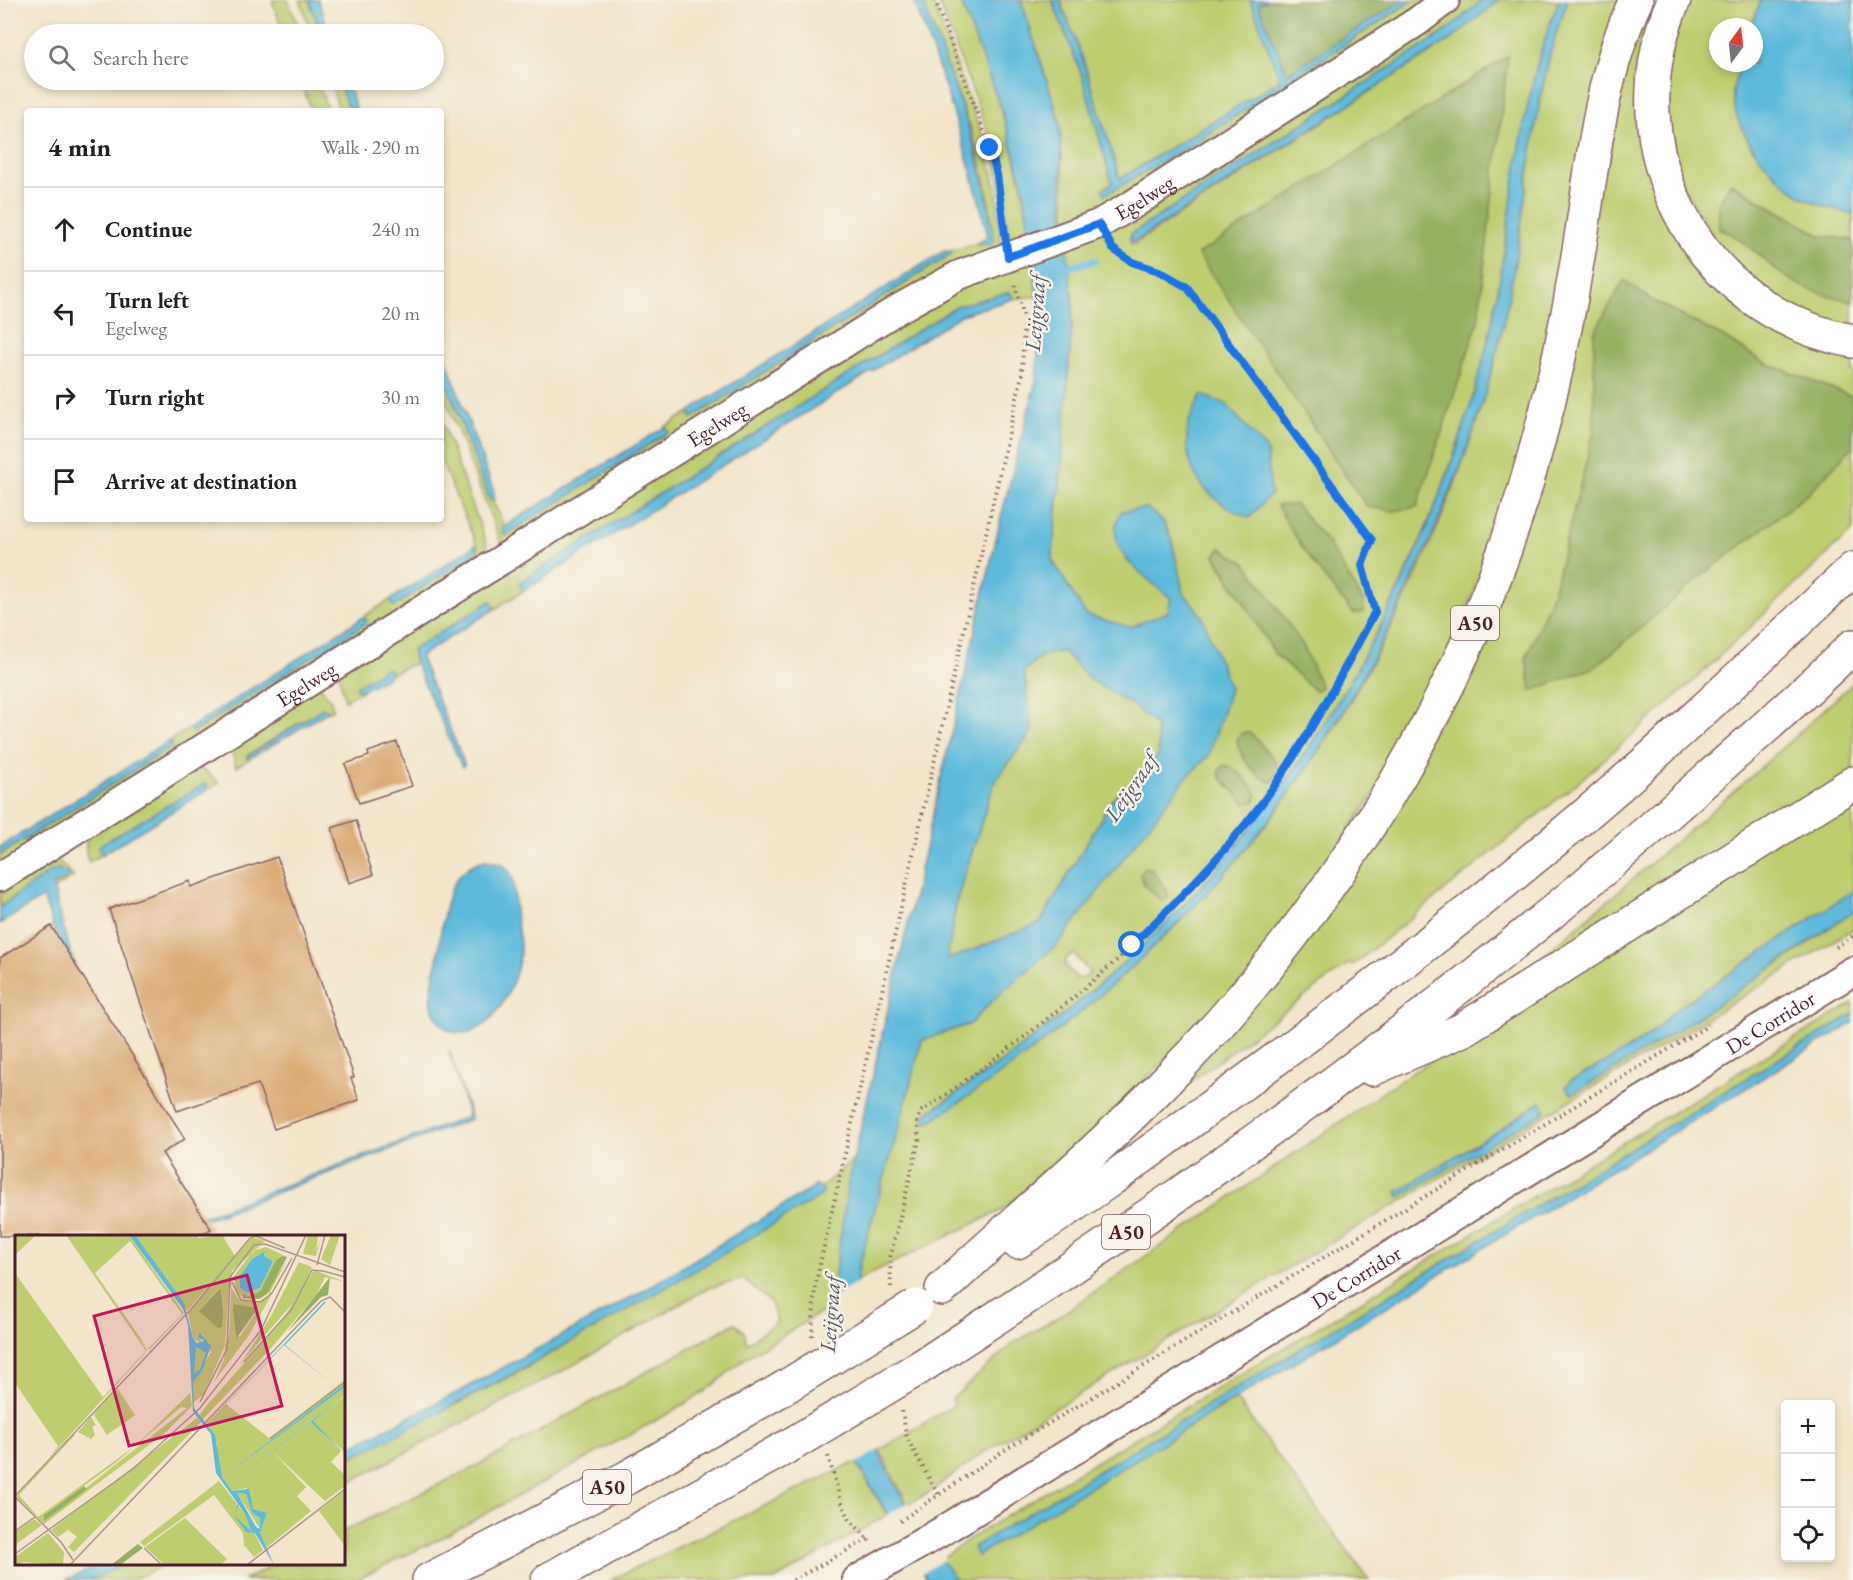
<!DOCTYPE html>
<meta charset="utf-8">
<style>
:root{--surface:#fff;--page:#f2f2f2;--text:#202124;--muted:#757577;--line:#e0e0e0}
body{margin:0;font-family:"EB Garamond",serif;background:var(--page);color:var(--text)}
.controls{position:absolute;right:18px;bottom:18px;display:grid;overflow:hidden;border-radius:6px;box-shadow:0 3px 9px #0003}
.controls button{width:54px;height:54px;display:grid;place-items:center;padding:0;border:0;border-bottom:2px solid var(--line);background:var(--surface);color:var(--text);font:30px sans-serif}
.compass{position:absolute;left:1709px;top:18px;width:54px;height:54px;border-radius:50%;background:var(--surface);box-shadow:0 3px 9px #0003;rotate:15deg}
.stop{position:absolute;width:18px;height:18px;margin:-14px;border:4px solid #1a73e8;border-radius:50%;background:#fff}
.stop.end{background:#1a73e8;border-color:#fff;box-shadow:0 2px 6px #0008}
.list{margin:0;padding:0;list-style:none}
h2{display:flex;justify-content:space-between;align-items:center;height:78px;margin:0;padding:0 24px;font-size:26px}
h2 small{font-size:20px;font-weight:400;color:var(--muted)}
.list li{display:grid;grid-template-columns:39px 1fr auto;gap:18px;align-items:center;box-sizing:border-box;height:84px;padding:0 24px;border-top:2px solid var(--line)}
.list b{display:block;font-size:22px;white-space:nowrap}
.list p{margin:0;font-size:20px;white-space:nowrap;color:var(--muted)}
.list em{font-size:20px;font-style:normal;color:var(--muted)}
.icon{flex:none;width:33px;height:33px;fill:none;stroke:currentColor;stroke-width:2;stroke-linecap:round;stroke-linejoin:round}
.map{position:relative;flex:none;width:1853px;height:1580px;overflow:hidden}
.search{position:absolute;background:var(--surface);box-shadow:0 3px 9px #0003;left:24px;top:24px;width:420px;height:66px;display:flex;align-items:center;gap:15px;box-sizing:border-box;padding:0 21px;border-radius:33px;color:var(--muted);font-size:22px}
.panel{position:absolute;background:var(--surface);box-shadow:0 3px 9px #0003;left:24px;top:108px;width:420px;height:414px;border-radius:6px}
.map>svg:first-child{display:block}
.green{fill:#bdcd70;stroke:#84764e;stroke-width:1.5;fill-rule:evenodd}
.forest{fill:#96b062;stroke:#706846;stroke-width:1.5}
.water{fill:#5dbadb;stroke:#546c83;stroke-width:1.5;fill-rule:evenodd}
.pier{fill:#f2e5cb}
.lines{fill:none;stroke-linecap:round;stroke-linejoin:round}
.stream{stroke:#5dbadb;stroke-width:8}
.building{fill:#daac76}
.minor-casing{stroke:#856463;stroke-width:32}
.motorway-casing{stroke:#856463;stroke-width:36}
.path{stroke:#856463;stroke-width:4;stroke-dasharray:1.5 4.5;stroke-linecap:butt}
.minor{stroke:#fff;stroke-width:28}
.motorway{stroke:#fff;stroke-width:33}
.motorway-bridge-casing{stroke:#856463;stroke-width:36;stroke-linecap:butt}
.motorway-bridge{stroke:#fff;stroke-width:33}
.route{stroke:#1a73e8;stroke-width:8}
.labels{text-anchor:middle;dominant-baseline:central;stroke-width:5;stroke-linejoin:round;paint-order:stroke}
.shield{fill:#f7f3e8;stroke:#7e5f64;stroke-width:1.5}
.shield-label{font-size:20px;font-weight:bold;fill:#4a1f2b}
.street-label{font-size:21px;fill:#4a1f2b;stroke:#f7f3e8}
.water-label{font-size:22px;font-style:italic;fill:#515569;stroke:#f7f3e8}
.inset-road{fill:none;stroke:#af968b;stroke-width:1.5}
.view{fill:#c2185b;fill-opacity:0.15;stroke:#c2185b;stroke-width:3}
.inset-edge{fill:none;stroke:#4a1f2b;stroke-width:3}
</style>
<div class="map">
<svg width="1853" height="1580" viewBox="0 0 1853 1580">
<rect width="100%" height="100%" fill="#f7f3e8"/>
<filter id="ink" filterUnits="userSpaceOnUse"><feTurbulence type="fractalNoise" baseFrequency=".0167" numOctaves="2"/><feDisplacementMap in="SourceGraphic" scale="12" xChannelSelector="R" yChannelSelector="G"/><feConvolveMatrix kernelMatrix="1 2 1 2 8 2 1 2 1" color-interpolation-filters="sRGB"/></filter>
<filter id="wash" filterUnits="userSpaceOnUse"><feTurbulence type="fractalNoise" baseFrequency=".008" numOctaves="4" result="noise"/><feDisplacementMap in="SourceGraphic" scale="24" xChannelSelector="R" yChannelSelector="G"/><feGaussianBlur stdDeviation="1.35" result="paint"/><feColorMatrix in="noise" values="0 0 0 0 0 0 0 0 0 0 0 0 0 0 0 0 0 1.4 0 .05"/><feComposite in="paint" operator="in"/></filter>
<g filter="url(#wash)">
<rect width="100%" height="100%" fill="#f2e5cb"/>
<g class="green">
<path d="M272,0h16l13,34h-17z"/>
<path d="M300,0h9l12,34h-9z"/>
<path d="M922,0h10l55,148 10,45 4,53 -490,300 -10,-3 -60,-156v-19l47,128c6,9 17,22 14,37l4,2 163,-103 -4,-5 26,-16 2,6 258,-163v-3l26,-8v2l17,-4 -7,-53 -17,-62z"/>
<path d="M938,0h22c31,81 60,150 70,238l-16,4 -5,-5 -16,-91z"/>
<path d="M1021,0h31l30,75 30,109 -9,5 86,-43 224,-146h19l-320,202 -22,10 -3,6 -21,6 -6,-102z"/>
<path d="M1060,0h190l31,80 -161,99 -37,-119z"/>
<path d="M1459,0h24l-41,34 -311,200 -2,5 5,5 319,-206 46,-38h60c-47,114 -45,246 -77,365 -49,181 -139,355 -261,499 -78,92 -193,183 -294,249l-3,3 1,6 2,1c33,-20 63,-43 94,-66 75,-56 146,-120 209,-190 117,-129 217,-330 262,-498 20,-71 29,-146 40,-219 8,-51 16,-102 36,-150h58l-65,293 -55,224 -99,227 -147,220 -192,194 -66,52 -147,71 67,-241 48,-16 152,-165 63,-80 24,-24 -7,-138 -19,-25 -11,-51 -8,-18 -17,-15 -22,51 46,39 -3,14 -38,16 -44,-13 -34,-55 11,-110 10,-144 -6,-60 363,-225zM1508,57l-16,123 -99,331zM1221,548l100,139 -6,4 -86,-110 -14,-26zM1074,954l16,19 -6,5 -6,1 -13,-14 2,-8z"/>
<path d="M1649,0h14l-14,39 30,191 174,122v45l-90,-35 -40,-25 -70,-36 -29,-20 -30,52v98l-41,162 -27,65 5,32 64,-23 105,-90 110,-85 43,-46v84l-164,155 -113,99 -223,181 -3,-2 -195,145 64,-71 262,-403 134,-543z"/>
<path d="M1685,0h76l-10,27h-33v36h23l-8,27 5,28 14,30 52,50 49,16v26l-32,-4 -90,-53 -12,45c29,13 40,30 64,47 19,12 48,22 70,26v28l-67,-24 -61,-47 -54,-92 -10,-72z"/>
<path d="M300,80h17l11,31h-16z"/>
<path d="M329,80h9l11,31h-9z"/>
<path d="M1033,260l4,36 -24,3v-3l-83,27 -410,259v4l5,4 -30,19 -4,-8 -79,49 3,13 -58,26 4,2 -16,9 -7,-29 623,-387z"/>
<path d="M441,419l46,126 -9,21 -478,303v-14l170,-108 2,-4 -3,-2 21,-13 1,2 176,-110 -4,-3 28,-18 1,5 86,-56 -37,-87z"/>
<path d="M1063,651l27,29 41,24 25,21 3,30 -47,45 -72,123 -93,38 10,-62 37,-116 38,-52 -8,-60 17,-15z"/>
<path d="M1853,683v90l-334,204 226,-195z"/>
<path d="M319,684l12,17 2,8 -4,2 -6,-3 -74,46 -2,3 4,1 -15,9 -7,-26z"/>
<path d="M191,764l14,7 14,12 -12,7v-5l-109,64 5,5 -14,8 -3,-8v-23z"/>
<path d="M1853,792v99l-178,119c-28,33 -68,51 -106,72l-3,5 6,7 213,-134 68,-49v18l-189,116 -435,258 -245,149 -57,42 -20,10 -27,-54 74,-45 -2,-6 60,-55 43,-25 344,-238zM1540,1102l6,9 -147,86 -2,-5 99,-60z"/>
<path d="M53,855l21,22 -20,12 -1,-4 13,-6 -15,-8 -51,36v-22z"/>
<path d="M1853,1003v11l-880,533 5,8 258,-156 133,181h-413l-15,-20 29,-22z"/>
<path d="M853,1160l-23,147 -83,50 -40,33 -34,21 -228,125 -90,44h-112l34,-16h67v-33l127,-62 264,-146 9,9 3,11 30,-21 -6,-19 -28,-24 -35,9 -138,79 -226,118v-24l179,-91 300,-180 -2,-3z"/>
<path d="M856,1462l31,53 -112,65h-165z"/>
<path d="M126,1564h43l-38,16h-41z"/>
</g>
<g class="forest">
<path d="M1269,0h134l-116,75 -29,-71z"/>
<path d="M1508,56l-30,266 -61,185 -24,4 -26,-4 -169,-253z"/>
<path d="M1730,183l91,53 32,4v61c-24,-4 -50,-12 -70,-26 -23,-17 -37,-35 -64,-47v-25z"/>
<path d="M1624,280l29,21 70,36 40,25 90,35v49l-43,46 -110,85 -105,90 -64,24 -5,-33 27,-65 41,-162v-98z"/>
<path d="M1277,505h19l32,38 36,59 -1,11h-10c-28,-33 -56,-69 -76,-108z"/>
<path d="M1221,548l25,15 57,82 18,42 -6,4 -40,-37 -60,-99z"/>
<path d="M1250,732l26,30 1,12 -5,8c-16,-3 -33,-27 -35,-42l5,-7z"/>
<path d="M1224,765c15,3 24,17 33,29l-2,7 -9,3 -26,-27 -1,-6z"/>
<path d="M1143,868h8l16,22 1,8 -6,3 -17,-15 -5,-11z"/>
</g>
<g class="water">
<path d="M309,0h9l12,34h-9z"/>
<path d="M913,0h9c30,79 61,154 72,238l-2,6 -15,1v-2l11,-7c-20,-81 -44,-159 -75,-236z"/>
<path d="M960,0h61l39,122 2,70 11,114 -10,144 -11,110 34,55 44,12 38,-15 3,-14c-25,-22 -73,-49 -49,-87l25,-3 17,15 8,18 11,51 19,24 28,73 -21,66 -24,24 -128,166 -64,55 -23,24 -48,16c-12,45 -23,89 -36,132 -19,64 -40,125 -35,192 6,65 66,164 105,216h-28l-72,-118 -26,-155 19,-128 153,-666 34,-132 4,-60 -17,-137 -20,-71zM1063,651l27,29 41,24 25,21 3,30 -47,45 -72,123 -93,37 10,-61 37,-116 38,-52 -8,-60 17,-15z"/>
<path d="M1052,0h8l23,60 37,119 160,-99 -30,-80h19l-11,4 29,70 116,-74h10l-224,146 -84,49 -2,-6 9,-6 -30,-108z"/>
<path d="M1483,0h16l-46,38 -322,206v-10l311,-200z"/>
<path d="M1559,0h9c-20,48 -28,99 -36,150 -11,73 -20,148 -40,219 -15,59 -38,116 -62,171 -40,91 -86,179 -145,259 -89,122 -229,245 -358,324l-3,-7 3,-3c102,-66 216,-157 294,-249 122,-143 213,-318 261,-499 31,-119 30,-252 77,-365z"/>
<path d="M1761,0h92v214c-16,-4 -34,-8 -48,-16 -33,-18 -74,-70 -72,-108 1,-9 6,-19 8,-27h13v-36h-3z"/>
<path d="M338,80h8l11,31h-8z"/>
<path d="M944,251h7v3l-259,164 -2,-2 1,-5 9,-7z"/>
<path d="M1010,292l3,7 -52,16 -436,275 -6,-4 1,-4 437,-276z"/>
<path d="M441,345l53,147v8h-3l-3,-4 -47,-128z"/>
<path d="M1201,395l25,9 41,46 4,44 -22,24c-40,-16 -68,-46 -61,-92 2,-10 9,-21 13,-31z"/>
<path d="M665,427l4,5 -163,103 -4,-2 1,-6z"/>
<path d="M476,545l2,6 -83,55 -3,-1 -1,-6z"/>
<path d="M491,601l4,8 -75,47 45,109 -3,2 -47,-104 -3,-13z"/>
<path d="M363,617l4,3 -2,4 -172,108 -3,-2v-2z"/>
<path d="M386,668l5,3 -3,6 -27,14 -4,-2 -1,-3z"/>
<path d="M323,708l6,3 -78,47 -4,-1z"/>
<path d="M169,741l3,2 -1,4 -171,108v-8z"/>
<path d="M204,784l3,1v5l-104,64 -5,-5 3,-5z"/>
<path d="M486,860l16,4c5,4 9,9 11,15 2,9 1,21 2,32 1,12 5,24 5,36 1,29 -25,87 -59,86 -7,0 -15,-4 -20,-9 -18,-22 -6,-45 -3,-70 5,-34 6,-86 48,-94z"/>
<path d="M58,869l11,5 -3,5 -13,6 12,50 93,272 -8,-1 -107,-309 -43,27v-17l51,-36z"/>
<path d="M1853,891v20c-92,65 -183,128 -281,183l-6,-7 3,-5c38,-21 78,-39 106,-72z"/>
<path d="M1853,1014v9l-876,533 -4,-9z"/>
<path d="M449,1050l22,69 -309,117 4,-6 301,-113 1,-3z"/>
<path d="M1541,1102l5,9 -147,86 -2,-5 99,-60z"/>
<path d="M817,1185l6,5 -1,5c-157,95 -314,186 -478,266v-11l120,-61 177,-97z"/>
<path d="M102,1564h24l-36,16h-25z"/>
</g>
<g class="pier">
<path d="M857,1283l-3,56 2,40 11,38 15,31 -27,16 -32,-83 -3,-52 8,-28z"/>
<path d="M909,1502l36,57 -25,15 -36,-57z"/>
</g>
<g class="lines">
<path class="stream" d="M1060,269l34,-8"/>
</g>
<g id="blocks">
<g class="building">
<path d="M397,742l15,44 -53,17 -14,-39 24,-8 -1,-4z"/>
<path d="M356,820l17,55 -24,8 -17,-55z"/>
<path d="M277,857l77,220 -3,1 8,22 -85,29 -16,-45 -81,27 -68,-202 81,-28 1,6z"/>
<path d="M51,926l134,213 -23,14 49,76 -12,7h-199v-278z"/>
</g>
</g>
</g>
<g filter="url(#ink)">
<use href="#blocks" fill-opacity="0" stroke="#856463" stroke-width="1.5"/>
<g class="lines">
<g class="minor-casing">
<g id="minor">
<path id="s1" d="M0,877l898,-568 61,-34 140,-51 33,-19 286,-184 27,-21"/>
<path id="s2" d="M857,1580l82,-47 914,-562"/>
</g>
</g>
<g class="motorway-casing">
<g id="motorway">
<path d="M1674,0c-64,144 22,313 179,341"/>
<path d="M1372,1069l90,-39 391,-247"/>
<path d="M1017,1242c76,-47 148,-102 221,-155 116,-85 230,-173 340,-266 95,-80 185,-167 275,-252"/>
<path d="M942,1289c72,-67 148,-131 217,-201 172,-174 307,-387 373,-624 20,-70 36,-142 47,-214 14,-85 20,-171 57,-250"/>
<path d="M922,1366c275,-177 543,-369 786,-588 49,-44 99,-86 145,-132"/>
<path d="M429,1580l199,-103 154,-88"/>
<path d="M548,1580l246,-137"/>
</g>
</g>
<g class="path">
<path d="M935,0l55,148 7,27 8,56"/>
<path d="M1836,947l17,-11"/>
<path d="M891,1287l-1,-29 29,-118 -2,-20 5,-9c126,-86 270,-202 355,-330 37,-54 67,-112 98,-169l-13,-47 10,-25 -185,-253c-24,-14 -53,-21 -75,-39"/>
<path d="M812,1336l3,-50 207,-911 2,-58 -10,-35"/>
<path d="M902,1411l5,28 32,57"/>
<path d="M828,1456l13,45 9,19 20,21"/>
<path d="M900,1521l108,-73 701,-423"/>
<path d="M793,1580l77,-42"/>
</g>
<use href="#minor" class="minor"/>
<use href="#motorway" class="motorway"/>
<g class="motorway-bridge-casing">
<g id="motorway-bridge">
<path d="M782,1389l134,-83"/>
<path d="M794,1443l128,-77"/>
</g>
</g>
<use href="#motorway-bridge" class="motorway-bridge"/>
</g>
</g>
<g class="lines" filter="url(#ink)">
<path class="route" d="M990,148l7,27 11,82 91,-33 14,25 19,13 27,9 28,16 185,253 -10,25 13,47c-31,57 -61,116 -98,170 -41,60 -93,113 -145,163"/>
</g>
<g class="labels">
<g class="shield">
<rect x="1451" y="606" width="48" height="34" rx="4.5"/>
<rect x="1102" y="1215" width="48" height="34" rx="4.5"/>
<rect x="583" y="1470" width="48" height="34" rx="4.5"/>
</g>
<g class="shield-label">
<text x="1475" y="623">A50</text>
<text x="1126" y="1232">A50</text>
<text x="607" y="1487">A50</text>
</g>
<g class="street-label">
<text stroke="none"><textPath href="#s1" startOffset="1334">Egelweg</textPath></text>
<text stroke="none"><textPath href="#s1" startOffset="848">Egelweg</textPath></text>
<text stroke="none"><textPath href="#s1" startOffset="362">Egelweg</textPath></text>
<text stroke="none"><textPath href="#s2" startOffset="1070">De Corridor</textPath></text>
<text stroke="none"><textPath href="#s2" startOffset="584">De Corridor</textPath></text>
</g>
<g class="water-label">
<text transform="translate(1035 313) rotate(-86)">Leijgraaf</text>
<text transform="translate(1131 787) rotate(-56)">Leijgraaf</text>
<text transform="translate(830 1314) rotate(-86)">Leijgraaf</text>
</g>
</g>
<g transform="translate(15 1235)">
<rect width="330" height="330" fill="#f2e5cb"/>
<path d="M0,0h21l-21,20zM51,0h63l55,78 -35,37 -11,-13 9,13 -1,2 -97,106 9,-12 -43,-63v-110l88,124 43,-46zM115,6l52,73 -34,35 -53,-76zM120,0h61l3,3 23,-3 13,21 -48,55zM293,0h10l-2,17 6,-17 -6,21 -13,-2zM316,0h9l-10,30 -9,-6zM237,2l13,4 -33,30 -3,65 -25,58 -11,9v-21l18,-30 -9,-18 -1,9 -8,-4 -5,-26zM204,53l4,22 -24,1zM251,12l19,9 -9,4 -16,31 -10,5 -9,-3v4l11,3 11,-3 24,-37 -19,36 -11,6 -11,-1 -10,-8 -2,-17 19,-25zM250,16l-1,5 9,5 -13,27 -13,5 -7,-5v-12l12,-17zM284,27l13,5 -13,29 -58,67 30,-47zM299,35l31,12 -20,-5 -8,17 -45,53 -70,73 -3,-4 8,-11 74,-83zM214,50l11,15 33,-8 -24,43 -35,47 10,-22zM219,69l24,5 -18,27 -5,1zM310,66l-99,103 43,34 76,-58v4l-121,92 121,-89v8l-74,58 74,-57v56l-33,-30 29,29 -10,11 14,13v11l-20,15 -52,-49 33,35 -9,9 14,15 -45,37 -6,-15 7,-19 -14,-5 -6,-21 -15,3 -10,-14 -5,-10v-23l-11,-20zM180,112l12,6 -7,16 -6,6zM102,151l-5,8 6,-5 17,26 -28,20 -13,-20 2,-3 -5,5 5,8 -4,2 3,8 -4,4 -13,-7zM175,158l2,13 -27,27 -121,91 -27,-26 1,-4 55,-60 2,1 -56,60 19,22 97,-71zM166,172l6,1 -143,113v-6l70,-51zM182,183l4,4 -127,130 -6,-5 9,-10 -9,-7 -10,7 -7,-7zM204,246l26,33 18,36 -9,7 -10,-12 -1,-12 -29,-38 -70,51 -4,-4zM330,255v56l-26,-35 -52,41zM222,258l9,1 6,19 8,5v11zM170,283l42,41 -7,6h-55l-20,-18zM19,284l8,6 -27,20v-13zM33,298l16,19 -1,13 -39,-3 -9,3v-8z" fill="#bdcd70" fill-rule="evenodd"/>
<path d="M268,21l4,1 -20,37 -8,5 -16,-1 -2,-5 8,3 11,-5 16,-31zM315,42l-2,18 -7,2 -33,34zM205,53l3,22 -1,17 -4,1 -19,-17zM219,69l24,4 -22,31 -3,-30zM69,251l3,3 -43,32v-6zM123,309l5,4 -23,17h-9z" fill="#96b062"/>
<path d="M114,0h6l49,68 9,36 4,4 7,-2 -6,-5 2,-3 11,13 -9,25 -9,11 1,26 21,27 7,42 10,14 17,-2 4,20 14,4 -7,20 14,32 -19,-32 -9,-1 -12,-17 4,-11 -22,-31 -5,-39 -18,-22 -5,-87 -5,-16zM181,112l10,6 -6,16 -6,5zM222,258l9,1 6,19 8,5v11l-4,-2zM224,270l6,9 7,18 -18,-17zM250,16l-1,5 9,5 -13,27 -13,5 -7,-5v-12l12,-17zM311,67l-41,43 50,41 10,-6 -10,6 -51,-41 -75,78 115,-121zM330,149v3l-121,89 5,-4zM330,160l-32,26 32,33 -34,-32 -82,63z" fill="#5dbadb" fill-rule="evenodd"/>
<path class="inset-road" d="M239,10l11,-1 80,28M302,30l8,-30M308,36l22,6M217,47l9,18 20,2 11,-9 20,-35M229,127l47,-52 21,-40 11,1M185,167l27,-53 3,-72 24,-32M255,204l75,-57M0,261l177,-188 58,-70 6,-2 29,12M0,262l46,45 12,18M0,296l20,-14M129,313l18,17M0,319l119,-86 66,-60 61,-78 45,-95M55,330l251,-264 9,-4 15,15M232,330l98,-76"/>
<path class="view" d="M232,40l35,131 -153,40 -35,-130z"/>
<rect width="330" height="330" class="inset-edge"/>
</g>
</svg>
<div class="controls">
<button>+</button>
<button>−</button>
<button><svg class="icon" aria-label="locate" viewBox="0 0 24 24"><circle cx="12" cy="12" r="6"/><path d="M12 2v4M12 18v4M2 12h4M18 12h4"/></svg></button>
</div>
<svg class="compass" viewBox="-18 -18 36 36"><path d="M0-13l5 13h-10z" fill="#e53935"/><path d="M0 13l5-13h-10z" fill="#757577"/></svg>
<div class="stop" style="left:1132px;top:945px"></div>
<div class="stop end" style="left:990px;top:148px"></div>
<div class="search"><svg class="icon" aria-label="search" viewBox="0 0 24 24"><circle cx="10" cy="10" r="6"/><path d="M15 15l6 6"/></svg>Search here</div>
<section class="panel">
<h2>4 min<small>Walk · 290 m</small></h2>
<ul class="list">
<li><svg class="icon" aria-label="ahead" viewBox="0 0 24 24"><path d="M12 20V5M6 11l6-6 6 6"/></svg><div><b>Continue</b></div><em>240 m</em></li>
<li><svg class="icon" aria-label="left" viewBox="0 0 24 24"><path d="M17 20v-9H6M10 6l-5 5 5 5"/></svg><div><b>Turn left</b><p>Egelweg</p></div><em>20 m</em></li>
<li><svg class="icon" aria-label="right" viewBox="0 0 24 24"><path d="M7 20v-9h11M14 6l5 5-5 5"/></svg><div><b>Turn right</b></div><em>30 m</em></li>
<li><svg class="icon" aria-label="arrive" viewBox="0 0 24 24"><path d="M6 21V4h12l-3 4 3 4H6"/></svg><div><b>Arrive at destination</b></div></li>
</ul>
</section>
</div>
